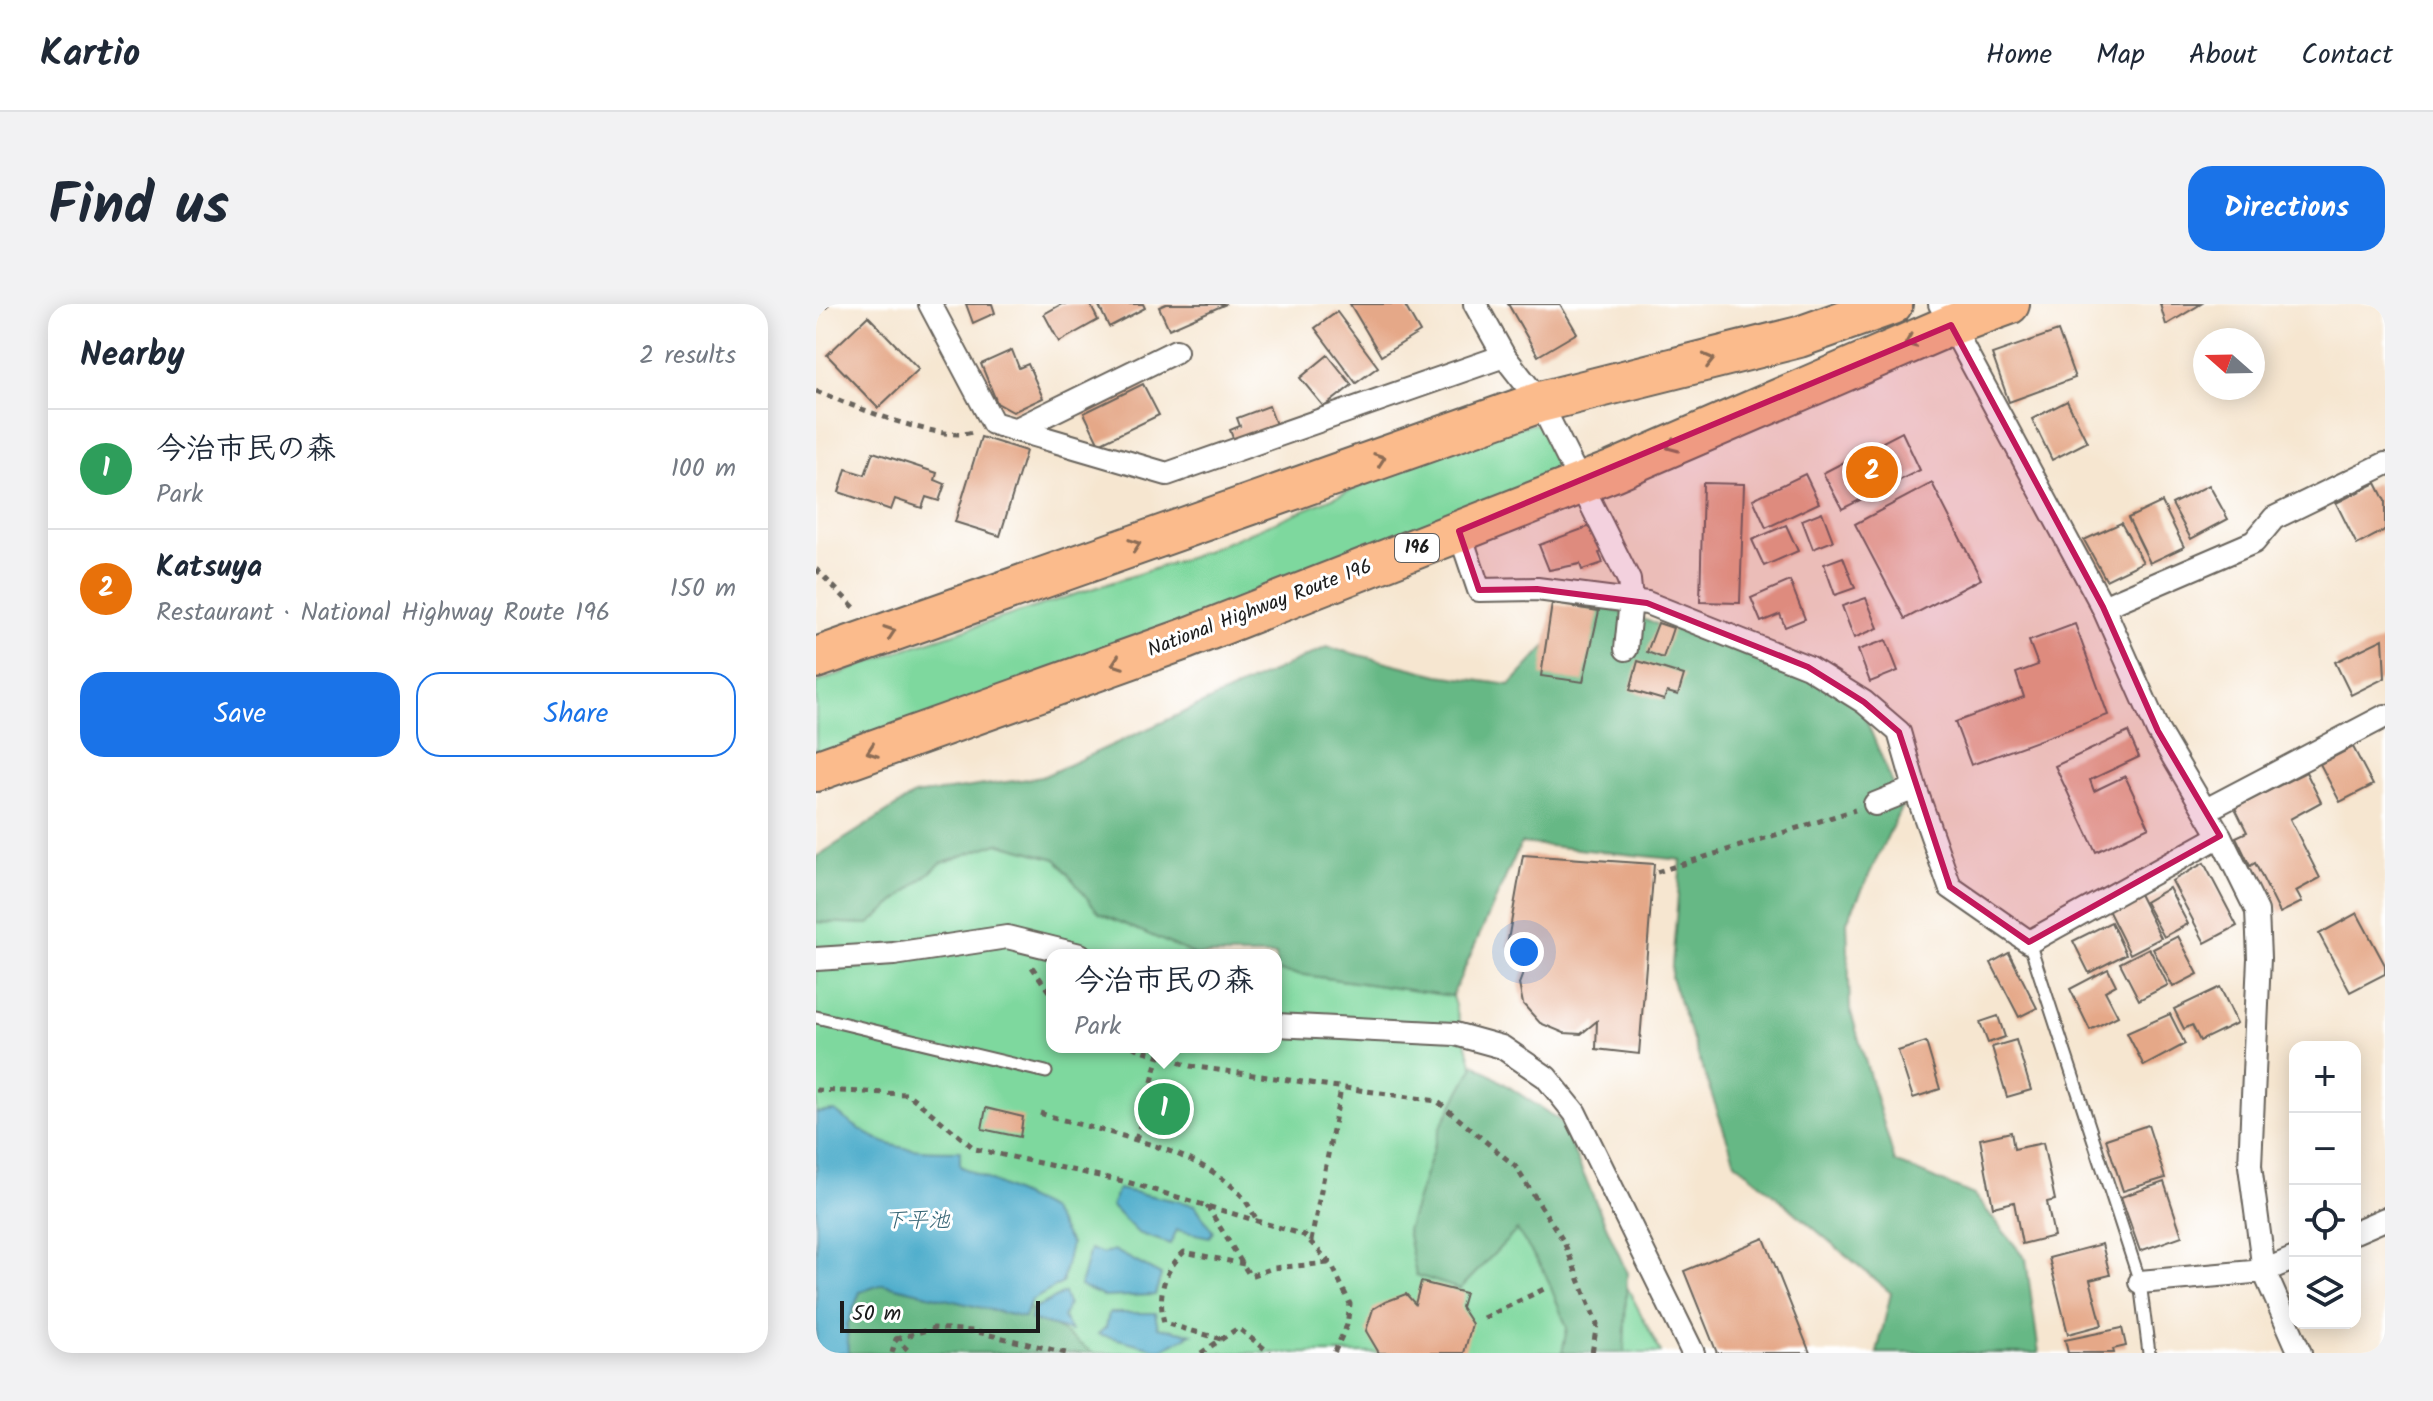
<!DOCTYPE html>
<meta charset="utf-8">
<style>
:root{--surface:#fff;--page:#f2f2f3;--text:#1f2937;--muted:#747a83;--line:#e0e1e3;--accent:#1a73e8}
body{margin:0;font-family:Kalam,"Klee One",sans-serif;background:var(--page);color:var(--text)}
.controls{position:absolute;right:24px;bottom:24px;display:grid;overflow:hidden;border-radius:16px;box-shadow:0 4px 20px #0003}
.controls button{width:72px;height:72px;display:grid;place-items:center;padding:0;border:0;border-bottom:2px solid var(--line);background:var(--surface);color:var(--text);font:40px sans-serif}
.compass{position:absolute;left:1377px;top:24px;width:72px;height:72px;border-radius:50%;background:var(--surface);box-shadow:0 4px 20px #0003;rotate:290deg}
.scale{position:absolute;left:24px;bottom:20px;width:200px;box-sizing:border-box;padding-left:8px;border:4px solid #1c1c1c;border-top:0;font-size:22px;line-height:28px;white-space:nowrap;color:#1c1c1c;-webkit-text-stroke:6px #fff;paint-order:stroke}
.you{position:absolute;left:708px;top:648px;width:28px;height:28px;margin:-20px;border:6px solid #fff;border-radius:50%;background:#1a73e8;box-shadow:0 0 0 12px #1a73e833}
.badge{display:grid;place-items:center;width:52px;height:52px;border-radius:50%;background:var(--accent);color:#fff;font-size:26px;font-weight:700}
.pin{position:absolute;translate:-50% -50%;border:4px solid #fff;box-shadow:0 2px 8px #0006}
.popup{position:absolute;left:230px;top:645px;width:236px;height:104px;box-sizing:border-box;display:grid;place-content:center;border-radius:16px;background:var(--surface);filter:drop-shadow(0 2px 6px #0005);font-size:26px;white-space:nowrap;color:var(--muted)}
.popup b{font-size:30px;color:var(--text)}
.popup::after{content:'';position:absolute;left:50%;top:100%;margin-left:-16px;border:16px solid transparent;border-top-color:var(--surface)}
.list{margin:0;padding:0;list-style:none}
h2{display:flex;justify-content:space-between;align-items:center;height:104px;margin:0;padding:0 32px;font-size:34px}
h2 small{font-size:26px;font-weight:400;color:var(--muted)}
.list li{display:grid;grid-template-columns:52px 1fr auto;gap:24px;align-items:center;box-sizing:border-box;height:120px;padding:0 32px;border-top:2px solid var(--line)}
.list b{display:block;font-size:30px;white-space:nowrap}
.list p{margin:0;font-size:26px;white-space:nowrap;color:var(--muted)}
.list em{font-size:26px;font-style:normal;color:var(--muted)}
.actions{display:flex;gap:16px;padding:24px 32px}
.actions a{flex:1;padding:18px 0;border:2px solid var(--accent);border-radius:24px;text-align:center;font-size:28px;color:var(--accent)}
.actions .main{background:var(--accent);color:#fff}
.icon{flex:none;width:44px;height:44px;fill:none;stroke:currentColor;stroke-width:2;stroke-linecap:round;stroke-linejoin:round}
.map{position:relative;flex:none;width:1569px;height:1049px;overflow:hidden;border-radius:24px}
header{display:flex;align-items:center;gap:48px;box-sizing:border-box;height:112px;padding:0 40px;background:var(--surface);border-bottom:2px solid var(--line)}
header strong{font-size:38px}
nav{display:flex;gap:44px;margin-inline-start:auto;font-size:28px}
.intro{display:flex;align-items:center;justify-content:space-between;box-sizing:border-box;height:192px;padding:0 48px}
h1{margin:0;font-size:56px}
.button{padding:20px 36px;border-radius:24px;background:var(--accent);color:#fff;font-size:28px;font-weight:700}
main{display:flex;gap:48px;padding:0 48px}
aside{flex:1;background:var(--surface);border-radius:24px;box-shadow:0 4px 20px #0003}
.map>svg:first-child{display:block}
.green{fill:#7ed89e;stroke:#4d7a5d;stroke-width:2}
.forest{fill:#66b885;stroke:#416a50;stroke-width:2}
.water{fill:#4caccb;stroke:#346474;stroke-width:2}
.building{fill:#e5a888}
.lines{fill:none;stroke-linecap:round;stroke-linejoin:round}
.lane-casing{stroke:#68635b;stroke-width:15}
.street-casing{stroke:#68635b;stroke-width:26}
.highway-casing{stroke:#68635b;stroke-width:44}
.path{stroke:#68635b;stroke-width:5;stroke-dasharray:6 6;stroke-linecap:butt}
.lane{stroke:#fff;stroke-width:11}
.street{stroke:#fff;stroke-width:22}
.highway{stroke:#fbbb8c;stroke-width:40}
.oneway{stroke:#8c6c54}
.marked{fill:#c2185b;fill-opacity:0.2;stroke:#c2185b;stroke-width:6;stroke-linejoin:round}
.labels{text-anchor:middle;dominant-baseline:central;stroke-width:6;stroke-linejoin:round;paint-order:stroke}
.shield{fill:#fff;stroke:#606060;stroke-width:2}
.shield-label{font-size:18px;font-weight:bold;fill:#1c1c1c}
.street-label{font-size:20px;fill:#1c1c1c;stroke:#fff}
.water-label{font-size:22px;font-style:italic;fill:#346474;stroke:#fff}
</style>
<header>
<strong>Kartio</strong>
<nav><a>Home</a><a>Map</a><a>About</a><a>Contact</a></nav>
</header>
<div class="intro"><h1>Find us</h1><a class="button">Directions</a></div>
<main>
<aside>
<h2>Nearby<small>2 results</small></h2>
<ul class="list">
<li><span class="badge" style="background:#2e9e5b">1</span><div><b>今治市民の森</b><p>Park</p></div><em>100 m</em></li>
<li><span class="badge" style="background:#e8710a">2</span><div><b>Katsuya</b><p>Restaurant · National Highway Route 196</p></div><em>150 m</em></li>
</ul>
<div class="actions"><a class="main">Save</a><a>Share</a></div>
</aside>
<div class="map">
<svg width="1569" height="1049" viewBox="0 0 1569 1049">
<rect width="100%" height="100%" fill="#fff"/>
<filter id="ink" filterUnits="userSpaceOnUse"><feTurbulence type="fractalNoise" baseFrequency=".0125" numOctaves="2"/><feDisplacementMap in="SourceGraphic" scale="16" xChannelSelector="R" yChannelSelector="G"/><feConvolveMatrix kernelMatrix="1 2 1 2 8 2 1 2 1" color-interpolation-filters="sRGB"/></filter>
<filter id="wash" filterUnits="userSpaceOnUse"><feTurbulence type="fractalNoise" baseFrequency=".006" numOctaves="4" result="noise"/><feDisplacementMap in="SourceGraphic" scale="32" xChannelSelector="R" yChannelSelector="G"/><feGaussianBlur stdDeviation="1.8" result="paint"/><feColorMatrix in="noise" values="0 0 0 0 0 0 0 0 0 0 0 0 0 0 0 0 0 1.4 0 .05"/><feComposite in="paint" operator="in"/></filter>
<g filter="url(#wash)">
<rect width="100%" height="100%" fill="#f6e6d0"/>
<g class="green">
<path d="M734,117l13,27 -18,42 -729,271v-78l86,-33 289,-93 302,-126z"/>
<path d="M181,539l59,16 48,56 92,40h-144v92h224v-76l176,25 29,97 62,31 118,229h-845v-431l53,2 72,-61z"/>
</g>
<g class="forest">
<path d="M771,298l217,68 55,33 43,103 -55,115 3,88 45,153 79,33 52,64 13,94h-162l14,-60 -156,-131 -64,-185 10,-117 -160,-17 -69,153 -176,-25v-16h-80l-97,-42 -43,-54 -58,-16 -57,20 -72,61 -53,-2v-65l98,-62 128,-18 285,-130 112,28 71,10z"/>
<path d="M659,760l85,57 67,152 -3,80h-62l5,-25 -22,-55 -28,-43 -57,59 -44,-14 -9,-45 33,-102z"/>
<path d="M39,955l154,35 84,59h-262z"/>
</g>
<g class="water">
<path d="M19,807c47,38 66,40 125,40v15l89,43 22,35 -9,39 -31,18 -7,17 -141,-34 -23,8 -13,34 1,27h-32v-240z"/>
<path d="M302,885l77,16 18,27 -4,5 -32,-7 -7,14 -32,-11 -27,-27z"/>
<path d="M274,945l13,5 11,-4 47,25 -6,20 -50,2 -25,-11z"/>
<path d="M248,989l4,11 -5,13 8,14 -41,-11 4,-11z"/>
<path d="M293,1009h46l3,14 34,7 -31,16 -63,-16 8,-7z"/>
</g>
<g id="blocks">
<g class="building">
<path d="M150,0h26l3,9 -22,10z"/>
<path d="M246,0h28l8,16 -39,22 -15,-28z"/>
<path d="M282,0h45l2,4 -36,19z"/>
<path d="M350,0h60l-57,25 -10,-22z"/>
<path d="M534,0h54l16,28 -39,24z"/>
<path d="M692,0h52l17,29 -39,23z"/>
<path d="M1344,0h41l-35,21z"/>
<path d="M521,8l41,55 -22,16 -41,-55z"/>
<path d="M52,12l51,53 -41,39 -51,-53z"/>
<path d="M1242,27l17,47 -66,24 -17,-48z"/>
<path d="M196,46l7,18 9,-4 15,34 -30,14 -16,-9 -16,-39z"/>
<path d="M512,51l24,30 -28,22 -24,-29z"/>
<path d="M327,80l16,31 -60,29 -15,-31z"/>
<path d="M1251,97l20,41 -35,18 -20,-41z"/>
<path d="M453,102l9,24 -42,16 -6,-16 10,-4 -3,-8z"/>
<path d="M1086,128l18,38 -78,39 -19,-36z"/>
<path d="M165,133l45,14 -26,85 -45,-14z"/>
<path d="M57,148l64,21 -2,7 10,4 -6,17 -13,-4 -4,11 -27,-9 -4,11 -52,-18 7,-23 19,6z"/>
<path d="M989,170l14,29 -53,25 -13,-29z"/>
<path d="M887,179l41,1 -4,119 -40,-1z"/>
<path d="M1116,179l49,96 -76,40 -50,-95z"/>
<path d="M1560,179l9,18v29l-28,15 -21,-42z"/>
<path d="M1393,181l19,34 -37,20 -19,-35z"/>
<path d="M1346,198l22,45 -34,16 -22,-45z"/>
<path d="M1006,208l11,29 -20,8 -11,-29z"/>
<path d="M1305,219l22,39 -37,18 -22,-40z"/>
<path d="M780,220l9,27 -6,2 4,10 -21,7 -2,-6 -31,6 -10,-25z"/>
<path d="M970,221l12,26 -34,15 -12,-26z"/>
<path d="M1027,253l12,31 -20,7 -11,-31z"/>
<path d="M974,277l15,38 -20,8 -5,-13 -19,8 -10,-24z"/>
<path d="M1050,294l12,30 -24,10 -12,-32z"/>
<path d="M736,300l47,7 -16,71 -42,-6z"/>
<path d="M842,319l15,5 -10,30 -16,-6z"/>
<path d="M1259,320l33,91 -137,50 -16,-43 69,-25 -8,-24 22,-8 -9,-24z"/>
<path d="M1567,335l2,39 -34,17 -16,-33z"/>
<path d="M1070,336l12,31 -28,11 -12,-32z"/>
<path d="M822,357l46,14 -6,20 -11,-3 -3,8 -34,-10z"/>
<path d="M1312,428l11,25 -49,23 4,11 31,-15 24,51 -53,25 -41,-86z"/>
<path d="M1537,443l20,38 -33,17 -20,-38z"/>
<path d="M1490,468l15,30 -31,17 30,59 -24,13 6,11 -22,11 -25,-50 -5,3 -14,-29 11,-5 -12,-24z"/>
<path d="M707,551l131,9 -15,190 -43,-5 1,-28 -16,13 -17,-1 -24,-10 -17,-19 -4,-20 9,-24 -21,-14z"/>
<path d="M1388,559l33,63 -32,17 -33,-62z"/>
<path d="M1353,584l19,36 -24,13 -19,-35z"/>
<path d="M1322,588l23,46 -31,16 -23,-46z"/>
<path d="M1541,609l28,52v9l-35,18 -31,-58z"/>
<path d="M1295,618l15,32 -37,19 -16,-32z"/>
<path d="M1362,632l20,38 -25,13 -20,-38z"/>
<path d="M1333,644l19,37 -29,15 -19,-37z"/>
<path d="M1193,649l28,55 -18,9 -28,-54z"/>
<path d="M1292,665l8,16 -11,6 13,25 -28,14 -20,-41z"/>
<path d="M1404,683l17,36 -37,18 -8,-16 -8,4 -10,-20z"/>
<path d="M1354,710l15,30 -41,22 -17,-33z"/>
<path d="M1182,712l7,21 -17,6 -8,-21z"/>
<path d="M1200,736l15,50 -24,7 -15,-50z"/>
<path d="M1110,738l14,47 -27,9 -15,-47z"/>
<path d="M170,804l37,9 -3,20 -38,-8z"/>
<path d="M1332,821l17,53 -42,13 -17,-52z"/>
<path d="M1195,828l3,17 29,-6 12,57 -8,2 7,34 -32,8 -8,-42 -21,5 -13,-68z"/>
<path d="M1348,878l18,54 -42,15 -19,-54z"/>
<path d="M948,934l46,115h-93l-33,-82z"/>
<path d="M1286,940l8,31 -20,5 12,45 -34,9 -19,-76z"/>
<path d="M605,978l44,11 -4,14 11,17 -8,29h-85l-13,-22 7,-22 12,-7 21,-8 9,10z"/>
<path d="M1306,1024l4,18 -13,3 1,4h-46l-3,-13z"/>
</g>
</g>
</g>
<g filter="url(#ink)">
<use href="#blocks" fill-opacity="0" stroke="#68635b" stroke-width="2"/>
<g class="lines">
<g class="lane-casing">
<g id="lane">
<path d="M1213,638l111,340 9,71"/>
<path d="M0,713l230,55"/>
</g>
</g>
<g class="street-casing">
<g id="street">
<path d="M114,0l63,119 174,51 337,-118 36,46 89,178 2,20 -5,49"/>
<path d="M659,0l29,52"/>
<path d="M1124,0l163,303 55,124 62,105 37,75 2,47 -9,208 14,105 36,82"/>
<path d="M199,126l161,-79"/>
<path d="M643,227l20,59 58,-1 110,14 161,64 56,35 35,30 16,56"/>
<path d="M1287,303l151,-65 20,-24 111,-54"/>
<path d="M1059,500l40,-16 35,99 79,55 191,-106"/>
<path d="M1390,506l179,-94"/>
<path d="M0,655l78,-5 113,-17 73,18"/>
<path d="M460,721l179,9 47,13 44,30 29,36 118,240"/>
<path d="M1539,928l30,-13"/>
<path d="M1324,978l124,-11 31,-13"/>
</g>
</g>
<g class="highway-casing">
<g id="highway">
<path d="M0,354l724,-256 259,-65 93,-33"/>
<path d="M0,467l369,-132 428,-168 338,-146 58,-21"/>
</g>
</g>
<g class="path">
<path d="M0,12l12,-12"/>
<path d="M0,87c33,13 124,52 156,41"/>
<path d="M0,265l42,42"/>
<path d="M841,568l198,-62"/>
<path d="M216,663l20,29"/>
<path d="M317,743l57,19 247,35 78,65 49,76 33,82 -5,29"/>
<path d="M0,786l92,4 67,55 152,33 177,53 28,30 18,39 -3,21 -13,28"/>
<path d="M224,809c61,20 155,33 200,81 7,7 12,18 17,26"/>
<path d="M320,836l23,-84"/>
<path d="M391,902l43,70 23,-8 56,-5"/>
<path d="M495,937l30,-152"/>
<path d="M668,1014l60,-29"/>
<path d="M80,1035l38,-11 39,3 93,22"/>
<path d="M405,1035l-57,-16c-6,-28 -2,-50 20,-71l60,12"/>
<path d="M76,1049l4,-14 15,14"/>
<path d="M385,1049l37,-25 32,25"/>
</g>
<use href="#lane" class="lane"/>
<use href="#street" class="street"/>
<use href="#highway" class="highway"/>
</g>
<defs><path id="oneway-chevron" d="M-2-3.5L2.5 0L-2 3.5" fill="none" stroke-width="1.6" stroke-linecap="round" stroke-linejoin="round" transform="scale(2)"/></defs>
<g class="oneway">
<use href="#oneway-chevron" transform="translate(1094 38) rotate(157)"/>
<use href="#oneway-chevron" transform="translate(893 56) rotate(-14)"/>
<use href="#oneway-chevron" transform="translate(856 142) rotate(157)"/>
<use href="#oneway-chevron" transform="translate(564 155) rotate(-19)"/>
<use href="#oneway-chevron" transform="translate(319 241) rotate(-19)"/>
<use href="#oneway-chevron" transform="translate(74 328) rotate(-19)"/>
<use href="#oneway-chevron" transform="translate(301 359) rotate(160)"/>
<use href="#oneway-chevron" transform="translate(56 447) rotate(160)"/>
</g>
</g>
<path class="marked" d="M1135,21l152,282 55,124 62,105 -191,106 -79,-55 -51,-155 -35,-30 -56,-35 -161,-64 -110,-14 -58,1 -20,-59z"/>
<g class="labels">
<rect class="shield" x="579" y="230" width="44" height="28" rx="6"/>
<g class="shield-label">
<text x="601" y="244">196</text>
</g>
<g class="street-label">
<text transform="translate(444 305) rotate(-21)">National Highway Route 196</text>
</g>
<g class="water-label">
<text x="101" y="917">下平池</text>
</g>
</g>
</svg>
<div class="controls">
<button>+</button>
<button>−</button>
<button><svg class="icon" aria-label="locate" viewBox="0 0 24 24"><circle cx="12" cy="12" r="6"/><path d="M12 2v4M12 18v4M2 12h4M18 12h4"/></svg></button>
<button><svg class="icon" aria-label="layers" viewBox="0 0 24 24"><path d="M12 4l9 5-9 5-9-5zM3 14l9 5 9-5"/></svg></button>
</div>
<svg class="compass" viewBox="-18 -18 36 36"><path d="M0-13l5 13h-10z" fill="#e53935"/><path d="M0 13l5-13h-10z" fill="#747a83"/></svg>
<div class="scale">50 m</div>
<div class="you"></div>
<div class="pin badge" style="left:348px;top:805px;background:#2e9e5b">1</div>
<div class="popup"><b>今治市民の森</b>Park</div>
<div class="pin badge" style="left:1056px;top:168px;background:#e8710a">2</div>
</div>
</main>
